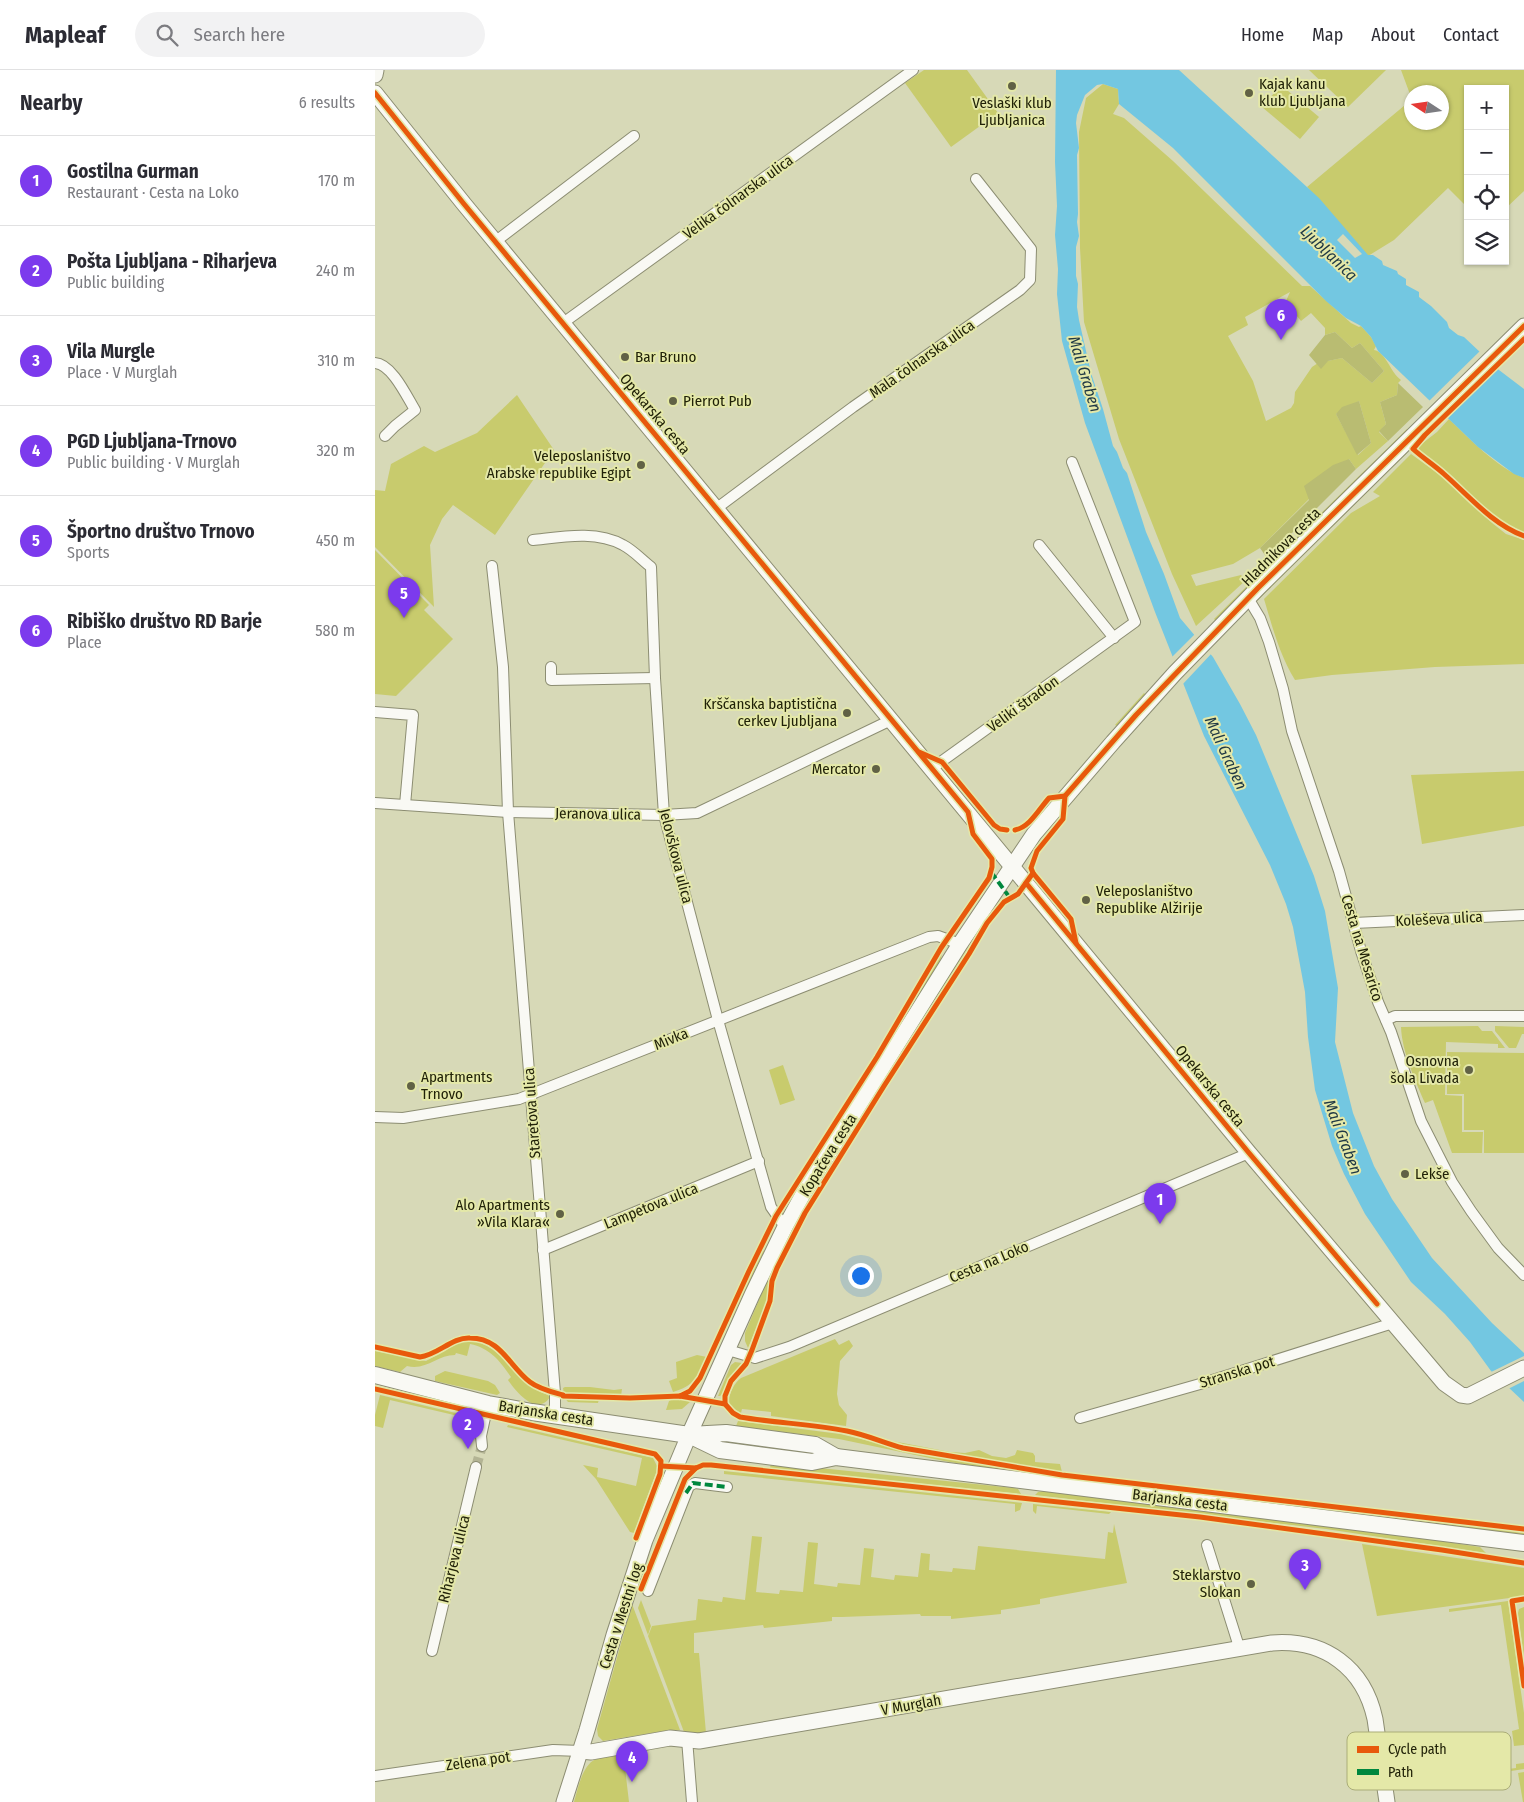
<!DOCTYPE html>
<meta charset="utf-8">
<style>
:root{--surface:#fff;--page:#f2f2f3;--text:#2b2b33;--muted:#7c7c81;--line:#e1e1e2;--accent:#7c3aed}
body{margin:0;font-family:"Fira Sans Condensed",sans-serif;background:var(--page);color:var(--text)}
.controls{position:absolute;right:15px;top:15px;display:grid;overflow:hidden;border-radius:0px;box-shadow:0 1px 4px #0004}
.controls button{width:45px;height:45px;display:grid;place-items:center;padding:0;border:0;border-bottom:1px solid var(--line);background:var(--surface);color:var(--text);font:25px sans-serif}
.compass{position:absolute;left:1029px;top:15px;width:45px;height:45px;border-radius:50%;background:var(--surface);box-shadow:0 1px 4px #0004;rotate:282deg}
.you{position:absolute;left:485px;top:1205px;width:18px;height:18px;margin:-12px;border:4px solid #fff;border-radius:50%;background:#1a73e8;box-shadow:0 0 0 8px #1a73e833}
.badge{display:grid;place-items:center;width:32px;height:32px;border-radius:50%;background:var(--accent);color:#fff;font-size:16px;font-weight:700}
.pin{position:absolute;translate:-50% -41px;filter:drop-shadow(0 1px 2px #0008)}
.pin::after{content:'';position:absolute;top:26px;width:18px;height:15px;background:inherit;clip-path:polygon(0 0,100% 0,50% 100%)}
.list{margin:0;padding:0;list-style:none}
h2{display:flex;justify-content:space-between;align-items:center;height:65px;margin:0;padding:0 20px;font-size:21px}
h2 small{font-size:16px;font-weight:400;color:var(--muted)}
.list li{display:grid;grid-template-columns:32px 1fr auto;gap:15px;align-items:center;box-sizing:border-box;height:90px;padding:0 20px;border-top:1px solid var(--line)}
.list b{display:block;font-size:19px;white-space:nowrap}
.list p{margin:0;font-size:16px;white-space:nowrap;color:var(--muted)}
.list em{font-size:16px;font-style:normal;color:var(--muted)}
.icon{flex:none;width:28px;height:28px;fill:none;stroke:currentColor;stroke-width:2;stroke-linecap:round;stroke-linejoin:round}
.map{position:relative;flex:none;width:1149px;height:1732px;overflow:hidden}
header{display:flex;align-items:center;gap:30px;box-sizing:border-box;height:70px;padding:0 25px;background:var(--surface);border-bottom:1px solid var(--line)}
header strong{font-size:24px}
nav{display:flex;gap:28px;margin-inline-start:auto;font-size:18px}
.search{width:350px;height:45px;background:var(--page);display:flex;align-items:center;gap:12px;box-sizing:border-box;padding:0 18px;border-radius:28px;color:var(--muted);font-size:19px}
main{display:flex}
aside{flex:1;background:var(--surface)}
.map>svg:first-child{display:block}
.green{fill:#c8cb6d;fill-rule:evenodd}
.forest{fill:#b9bc72}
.water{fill:#73c7e1}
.pier{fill:#d7d9b7}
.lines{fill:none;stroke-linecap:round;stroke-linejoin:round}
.street-tunnel{stroke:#b3b494;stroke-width:10;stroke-dasharray:10 5;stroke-linecap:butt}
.street-casing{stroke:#8c8d72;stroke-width:12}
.secondary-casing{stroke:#8c8d72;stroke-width:17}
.primary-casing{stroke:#8c8d72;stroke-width:18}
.street{stroke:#f9f9f4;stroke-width:10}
.secondary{stroke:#f9f9f4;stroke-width:15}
.primary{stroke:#f9f9f4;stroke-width:16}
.quiet{stroke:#00873e;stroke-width:4;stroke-dasharray:8 4;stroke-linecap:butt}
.cycleway-casing{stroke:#e4e8a8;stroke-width:8}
.cycleway{stroke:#e8590c;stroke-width:5}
.poi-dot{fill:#616245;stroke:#e4e8a8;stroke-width:2}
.labels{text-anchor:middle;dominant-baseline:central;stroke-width:4;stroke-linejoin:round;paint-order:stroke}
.poi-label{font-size:15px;fill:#212208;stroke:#e4e8a8;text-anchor:start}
.street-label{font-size:15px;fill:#212208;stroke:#e4e8a8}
.water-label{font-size:16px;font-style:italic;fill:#203945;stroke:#e4e8a8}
.key{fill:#e4e8a8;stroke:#aaad78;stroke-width:1}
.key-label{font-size:14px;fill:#212208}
</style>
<header>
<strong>Mapleaf</strong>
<div class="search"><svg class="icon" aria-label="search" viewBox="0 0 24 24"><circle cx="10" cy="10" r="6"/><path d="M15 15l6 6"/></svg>Search here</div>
<nav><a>Home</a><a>Map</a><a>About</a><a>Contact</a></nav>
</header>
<main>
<aside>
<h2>Nearby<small>6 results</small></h2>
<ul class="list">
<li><span class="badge">1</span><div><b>Gostilna Gurman</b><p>Restaurant · Cesta na Loko</p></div><em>170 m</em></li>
<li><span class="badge">2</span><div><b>Pošta Ljubljana - Riharjeva</b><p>Public building</p></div><em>240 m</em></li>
<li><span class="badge">3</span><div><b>Vila Murgle</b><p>Place · V Murglah</p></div><em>310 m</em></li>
<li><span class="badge">4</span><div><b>PGD Ljubljana-Trnovo</b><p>Public building · V Murglah</p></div><em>320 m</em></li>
<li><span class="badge">5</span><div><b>Športno društvo Trnovo</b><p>Sports</p></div><em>450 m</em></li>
<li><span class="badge">6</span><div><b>Ribiško društvo RD Barje</b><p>Place</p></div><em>580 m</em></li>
</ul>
</aside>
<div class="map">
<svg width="1149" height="1732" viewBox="0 0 1149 1732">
<rect width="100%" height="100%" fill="#d7d9b7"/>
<g class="green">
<path d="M549,0h43l31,43 -47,34 -46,-64z"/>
<path d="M934,0h77l-38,37z"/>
<path d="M1026,0h123v121l-19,18v-120h-37v119l-20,-20 -54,52 -26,16 -61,-69 104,-87v22h30v-30h-30v5z"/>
<path d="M728,14l15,5 1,15 -6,10 11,4 49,43 129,125h8l41,37 8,4 2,-1 10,11 5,9 -2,4c12,2 16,22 27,30l-3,3 -1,12 -17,7 6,22 -7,8 9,9 -32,28 -7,-10 -89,89 -27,16 -42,11 5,11 45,-11 5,5 -50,46 -24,-52 -53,-135 -35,-117 -4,-74 -1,-116 7,-34zM915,222l-4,9 2,10 8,4 5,6 10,-8 14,15v7l10,-3 17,16 8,-5 24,28 -12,12 -30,-25 -24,5 -6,4 -17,25 -1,11 -3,5 -25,13 -13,-40 -25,-45 20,-11 -3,-8zM984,331l12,42 -13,12 -22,-41z"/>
<path d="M906,15l38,32 -19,22 -38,-32z"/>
<path d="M142,325l37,55 -59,85 -42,-30 -11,14 -12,26 4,62 -59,-60v-57l10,1 6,-27 33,-18 11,6 42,-19z"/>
<path d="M1074,349c22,21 46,47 75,59v54c-31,-11 -53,-39 -77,-60 -9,-8 -19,-15 -28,-22v-4l18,-14z"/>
<path d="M1032,359l1,1 -148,145 -3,1z"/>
<path d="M1037,375l-5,8 -150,148 1,-3z"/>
<path d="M1036,384l29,21 52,48 14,11 18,6v124l-89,3 -103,8 -37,5c-15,-24 -23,-54 -31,-81l87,-86 29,-17 -7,-4z"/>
<path d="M0,480l54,55 -5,5 29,29 -57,57 -21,-2z"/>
<path d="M874,514l-1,5 -32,32 -2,-2z"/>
<path d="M769,623l2,2 -29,31 -2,-1z"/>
<path d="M1149,701v55l-102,18 -11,-69z"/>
<path d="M594,876l2,2 -34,52 -2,-1z"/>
<path d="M567,882l-1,7 -33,55 -2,-2z"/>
<path d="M1103,956l4,5h10l13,17h-7v-4l-52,-2 -1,53 17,1v36h21l-1,21h-30l-19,-53 -8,3c-10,-23 -23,-51 -24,-76z"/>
<path d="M1120,956l29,1v7h-2l-6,14h-7l-14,-17z"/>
<path d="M1072,982l77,1v100h-40v-23h-20v-36h-17z"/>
<path d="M408,995l12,35 -15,5 -11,-35z"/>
<path d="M468,1044l2,1 -54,86 -6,5z"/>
<path d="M386,1180l3,1 -32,67 -3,-1z"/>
<path d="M400,1192l2,1 -7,18 -3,21 -19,46 -3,-7v-8z"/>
<path d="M460,1269l4,6 10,-5 4,6 -13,15 -3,33 2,11 8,10 -1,11 -75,-10v-4l-29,-3 -1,4 -11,-7c-3,-9 3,-22 11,-28z"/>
<path d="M87,1271c39,-5 53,44 86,54l2,2c-13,20 -34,-5 -42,-17l3,-3c-11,-16 -21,-29 -41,-33l-3,12 -11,-3 -1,2c-18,0 -29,16 -48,11l-7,6 -25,-6v-15l51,10z"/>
<path d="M322,1285l10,2c-9,20 -13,29 -34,35l-4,-11 8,-3 -1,-16z"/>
<path d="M360,1292l7,1 -13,15 -7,16 -2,2h-2l13,-31z"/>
<path d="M70,1301l43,10 7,4 5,8 -3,2 -62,-14v-5z"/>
<path d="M190,1317h25l24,3 8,-1 -1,7 -57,-2 -1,-6z"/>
<path d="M5,1325l101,24 -2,5 -5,3h-5l2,-8 -81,-19 -7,28 -8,-2v-11z"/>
<path d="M189,1327l35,2 -1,4 -30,-1z"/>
<path d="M306,1328l9,4 -8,7 -16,1 3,-9 4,-2z"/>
<path d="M363,1351l102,13 84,20 84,15 444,54 72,10v3l-516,-64 -64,-11 -105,-22 -103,-13z"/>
<path d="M133,1355l145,33 4,8 -1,7 -22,60 -4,-1 -34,-53 -13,-14 15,3 -1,9 39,9 6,-28 -135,-31z"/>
<path d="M512,1370l63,12 15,1 14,-3 13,6 14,2 9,-3 2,-5 16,3 2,3v6l25,2 2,8c-59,-7 -118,-17 -175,-30z"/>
<path d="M396,1393l243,25 4,1 3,5 -251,-26z"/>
<path d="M349,1401l298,32 -2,7 -5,2v-8l-291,-30z"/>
<path d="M670,1421l282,33 153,23 6,6 -160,-24 -291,-34 3,-3z"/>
<path d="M658,1434l78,8 -2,2 -72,-8 -1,8 -3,-3z"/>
<path d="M739,1454l13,59 -87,16v5l-39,6v4l-50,5v-3h-30l-1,-2 -78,3h-10v4l-9,1 -59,6 -1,-3 -69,8v20h5l7,80 -8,1 -14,-2 -36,-96 4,-10 44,-6 2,-21 24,3 1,-5 22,3 7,-64 10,1 -6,55 23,2 1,-4 23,2 5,-50 10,1 -4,41 23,3 1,-4 22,2 4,-37 10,1 -3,28 23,3 1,-5 23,2 3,-24 9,1 -1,16 23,2 1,-4 22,2 3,-24 127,13 3,-27 5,1z"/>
<path d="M987,1474l162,24v28l-147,20z"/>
<path d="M266,1530l10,26 -3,9 -10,-27z"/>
<path d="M1133,1531l16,112v32l-10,1 -2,-15 7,-2 -18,-124 -52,7v-3z"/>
<path d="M257,1534l48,126h-10l-67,11 -5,-5 -1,-7z"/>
<path d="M1149,1537v50l-6,-44 1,-4z"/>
<path d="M246,1685l4,9 -3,1 1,3h2l4,34h-55c4,-13 8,-37 22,-43 8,-3 17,-3 25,-4z"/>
<path d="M1149,1693v6l-39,6 -1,-3 32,-4v-4z"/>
<path d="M1149,1702v30h-1l-5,-29z"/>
</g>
<g class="forest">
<path d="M960,262l17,16 8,-5 24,28 -12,12 -30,-25 -14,3 -7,8 -12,-14 16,-20z"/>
<path d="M1023,313l25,24 -35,34 -9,-10 7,-7 -6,-22 17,-7z"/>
<path d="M984,331l12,42 -14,12 -21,-41 6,-7z"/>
<path d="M974,389l7,10 -89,89 -7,-10 49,-48 -5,-14 29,-21z"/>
</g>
<path class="water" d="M681,0h123l140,128 49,57h5l9,6 1,4 14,6 1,3 8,5v6l13,7v5l12,9 16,16 2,6 9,7 6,2 35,33 25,19v89l-10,-4 -36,-27 -100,-96 -7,-14 -10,-11 -15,-8 -20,-17 -153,-153 -54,-44 -1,-15 -15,-5 -6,1 -12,10 -8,20 -1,8 3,25 -2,7 1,59 -1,8 2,14 -3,11v29l2,8 -1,23 2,13 12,53 12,36 10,37 4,6 6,16 4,5 19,59 18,42 16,44 33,39 27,47 16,31 58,141 11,35 13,77 -3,54 18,71 21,53 18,33 40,59 60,65 32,30v49l-33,-31 -21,-29 -25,-28 -34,-32 -46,-68 -21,-40 -12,-28 -17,-56 -7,-53 -3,-45 -12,-65 -7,-23 -16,-39 -66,-129 -49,-124 -70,-189 -23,-82 -5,-47 1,-25 -3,-34 2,-29 -2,-44z"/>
<g class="pier">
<path d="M968,164l19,20 -7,4 -18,-18z"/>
<path d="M1106,280l19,17 -54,53 -18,-18z"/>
<path d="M821,563l16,20 -30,32 -11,-27z"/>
<path d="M1149,1286v25l-18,9 -17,-17z"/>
</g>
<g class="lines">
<path class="street-tunnel" d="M101,1397l6,-21"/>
<g class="street-casing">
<g id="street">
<path d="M121,171l138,-105"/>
<path d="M188,253l350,-253"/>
<path d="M0,293c17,1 32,34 40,47l-20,16 -10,10"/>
<path d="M342,438l136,-101 167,-117 10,-10 1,-31 -55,-70"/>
<path d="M158,470c28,-3 63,-10 90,5 10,5 19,15 28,22l4,111 9,137 54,205 53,187 14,20"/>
<path d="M664,475l75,93"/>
<path d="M117,496l11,101 5,145 47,581v22"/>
<path d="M873,528l12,20 9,24 14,47 9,42 47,140 22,80 17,51 13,30 30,89 31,61 19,29 27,37 26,27"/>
<path d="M176,597v13l104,-2"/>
<path d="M0,642l38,3 -8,90"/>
<path d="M556,699l204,-147 -63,-160"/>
<path d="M0,733l133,9 156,3 33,-2 194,-93"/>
<path d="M979,853l170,-8"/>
<path d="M1011,950l9,-4h129"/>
<path d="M0,1047l28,1 116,-19 410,-162 9,-1 22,8"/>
<path d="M168,1180l216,-89"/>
<path d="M353,1280l27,8 34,-11 460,-194"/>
<path d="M705,1348l120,-34 193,-61"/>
<path d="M107,1376l-1,-10 7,-32"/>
<path d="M832,1475l33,105"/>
<path d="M273,1521l41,-105 6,-3 32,4"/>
<path d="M57,1581l44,-184"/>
<path d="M312,1669l5,63"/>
<path d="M0,1706l178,-26 28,1"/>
</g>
</g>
<g class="secondary-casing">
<g id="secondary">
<path d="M0,5l1,-5"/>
<path d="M0,23l89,111 785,949 195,230 17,12 7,1 56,-28"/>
<path d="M206,1681l10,1 79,-14 29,3 573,-98c53,-4 92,25 103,76l12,83"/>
<path d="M189,1732l23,-72 27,-95 31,-95 44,-105 63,-140 33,-68 17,-31 158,-252 74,-110 79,-92 62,-69 83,-85 266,-262"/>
</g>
</g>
<g class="primary-casing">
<g id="primary">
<path d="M0,1305l113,29 44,8 157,23 37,-2 89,12 21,12"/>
<path d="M314,1365l31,15 92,12 24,-5 688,86"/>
</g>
</g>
<use href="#street" class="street"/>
<use href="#secondary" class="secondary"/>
<use href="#primary" class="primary"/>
<g class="quiet">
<path d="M616,802l19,26"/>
<path d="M311,1423l7,-10 34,4"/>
</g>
<g class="cycleway-casing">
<g id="cycleway">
<path d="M0,23l89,111 504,608 5,22 19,25v8l-3,11 -48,70 -64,109 -101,159 -27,55 -49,107 -10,13 -10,5"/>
<path d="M1149,269l-99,96 -12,14c10,9 21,16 31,25 25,22 48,50 80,62"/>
<path d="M544,682l23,10 52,63 6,4 7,1"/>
<path d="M640,760c15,-3 24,-21 34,-32l16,-2"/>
<path d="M651,813l223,270 128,151"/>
<path d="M701,873l-5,-24 -38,-46 -2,-5 6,-17 26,-32 2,-23 71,-81 122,-127 266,-262"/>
<path d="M0,1277l45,10c18,-2 32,-20 50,-19 31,0 39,28 60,44 9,7 22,10 33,13v1l67,2 50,-2 45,8 8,9 7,4c35,6 72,7 107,14 20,4 37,12 56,17l159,27 462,54"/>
<path d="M0,1319l280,65 6,7 -1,13 -24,64"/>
<path d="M350,1334v-8l6,-15 15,-17 6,-14 18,-49 2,-20 5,-13 28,-55 79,-127 85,-132 18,-31 17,-21 14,-8 15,-21"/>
<path d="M286,1396l35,2 7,-3h8l489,52 242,33 82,13"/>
<path d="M266,1519l44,-110 11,-11"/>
<path d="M1149,1529l-12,2 12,85"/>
</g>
</g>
<use href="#cycleway" class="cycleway"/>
</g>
<g class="poi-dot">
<circle cx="637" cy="16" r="5"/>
<circle cx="874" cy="23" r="5"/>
<circle cx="250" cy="287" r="5"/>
<circle cx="298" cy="331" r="5"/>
<circle cx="266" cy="395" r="5"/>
<circle cx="472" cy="643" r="5"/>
<circle cx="501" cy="699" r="5"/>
<circle cx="711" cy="830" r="5"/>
<circle cx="1094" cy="1000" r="5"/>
<circle cx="36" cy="1016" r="5"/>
<circle cx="1030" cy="1104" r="5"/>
<circle cx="185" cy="1144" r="5"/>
<circle cx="876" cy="1514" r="5"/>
</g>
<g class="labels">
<g class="poi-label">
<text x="884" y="14">Kajak kanu<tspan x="884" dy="17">klub Ljubljana</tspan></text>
<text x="637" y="33" text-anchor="middle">Veslaški klub<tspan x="637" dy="17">Ljubljanica</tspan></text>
<text x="260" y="287">Bar Bruno</text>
<text x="308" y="331">Pierrot Pub</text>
<text x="256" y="386" text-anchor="end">Veleposlaništvo<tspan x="256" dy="17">Arabske republike Egipt</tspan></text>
<text x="462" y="634" text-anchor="end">Krščanska baptistična<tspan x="462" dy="17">cerkev Ljubljana</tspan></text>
<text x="491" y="699" text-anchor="end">Mercator</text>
<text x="721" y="821">Veleposlaništvo<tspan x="721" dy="17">Republike Alžirije</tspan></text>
<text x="1084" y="991" text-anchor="end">Osnovna<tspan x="1084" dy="17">šola Livada</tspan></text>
<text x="46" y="1007">Apartments<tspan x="46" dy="17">Trnovo</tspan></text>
<text x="1040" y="1104">Lekše</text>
<text x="175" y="1135" text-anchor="end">Alo Apartments<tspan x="175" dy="17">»Vila Klara«</tspan></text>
<text x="866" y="1505" text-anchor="end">Steklarstvo<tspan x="866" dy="17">Slokan</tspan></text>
</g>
<g class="street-label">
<text transform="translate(363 127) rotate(-36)">Velika čolnarska ulica</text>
<text transform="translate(547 289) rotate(-35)">Mala čolnarska ulica</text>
<text transform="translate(280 344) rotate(50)">Opekarska cesta</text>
<text transform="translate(906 477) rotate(-45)">Hladnikova cesta</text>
<text transform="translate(648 634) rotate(-36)">Veliki štradon</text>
<text transform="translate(223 744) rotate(1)">Jeranova ulica</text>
<text transform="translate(301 786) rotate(76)">Jelovškova ulica</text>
<text transform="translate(1064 849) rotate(-3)">Koleševa ulica</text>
<text transform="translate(987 878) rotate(73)">Cesta na Mesarico</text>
<text transform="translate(296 969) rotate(-22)">Mivka</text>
<text transform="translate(835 1016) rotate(51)">Opekarska cesta</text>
<text transform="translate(157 1043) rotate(-94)">Staretova ulica</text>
<text transform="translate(453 1085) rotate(-58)">Kopačeva cesta</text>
<text transform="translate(276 1136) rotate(-22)">Lampetova ulica</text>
<text transform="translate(614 1192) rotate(-23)">Cesta na Loko</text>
<text transform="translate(862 1302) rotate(-17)">Stranska pot</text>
<text transform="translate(171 1343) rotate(9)">Barjanska cesta</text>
<text transform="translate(805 1430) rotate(7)">Barjanska cesta</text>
<text transform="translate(79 1489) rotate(-76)">Riharjeva ulica</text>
<text transform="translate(246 1546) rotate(-72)">Cesta v Mestni log</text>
<text transform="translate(536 1635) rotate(-10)">V Murglah</text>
<text transform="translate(103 1691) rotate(-8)">Zelena pot</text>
</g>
<g class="water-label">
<text transform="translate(954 183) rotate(44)">Ljubljanica</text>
<text transform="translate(710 304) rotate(73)">Mali Graben</text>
<text transform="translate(851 683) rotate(65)">Mali Graben</text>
<text transform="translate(968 1067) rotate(69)">Mali Graben</text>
</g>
</g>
<rect x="972" y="1662" width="164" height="58" rx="8" class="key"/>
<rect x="982" y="1676" width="22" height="7" fill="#e8590c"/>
<rect x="982" y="1699" width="22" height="6" fill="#00873e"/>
<g class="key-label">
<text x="1013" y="1684">Cycle path</text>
<text x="1013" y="1707">Path</text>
</g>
</svg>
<div class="controls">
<button>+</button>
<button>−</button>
<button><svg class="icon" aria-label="locate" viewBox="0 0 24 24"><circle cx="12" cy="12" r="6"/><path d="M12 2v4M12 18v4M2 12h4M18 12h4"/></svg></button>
<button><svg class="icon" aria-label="layers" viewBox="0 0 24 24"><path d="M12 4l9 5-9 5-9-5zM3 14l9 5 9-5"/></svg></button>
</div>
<svg class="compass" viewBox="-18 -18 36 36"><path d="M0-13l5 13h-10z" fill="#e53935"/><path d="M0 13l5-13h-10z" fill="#7c7c81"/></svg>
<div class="you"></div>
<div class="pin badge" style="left:785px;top:1154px">1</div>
<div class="pin badge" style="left:93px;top:1379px">2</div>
<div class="pin badge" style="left:930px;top:1520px">3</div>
<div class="pin badge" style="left:257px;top:1712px">4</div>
<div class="pin badge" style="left:29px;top:548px">5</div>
<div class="pin badge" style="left:906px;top:270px">6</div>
</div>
</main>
